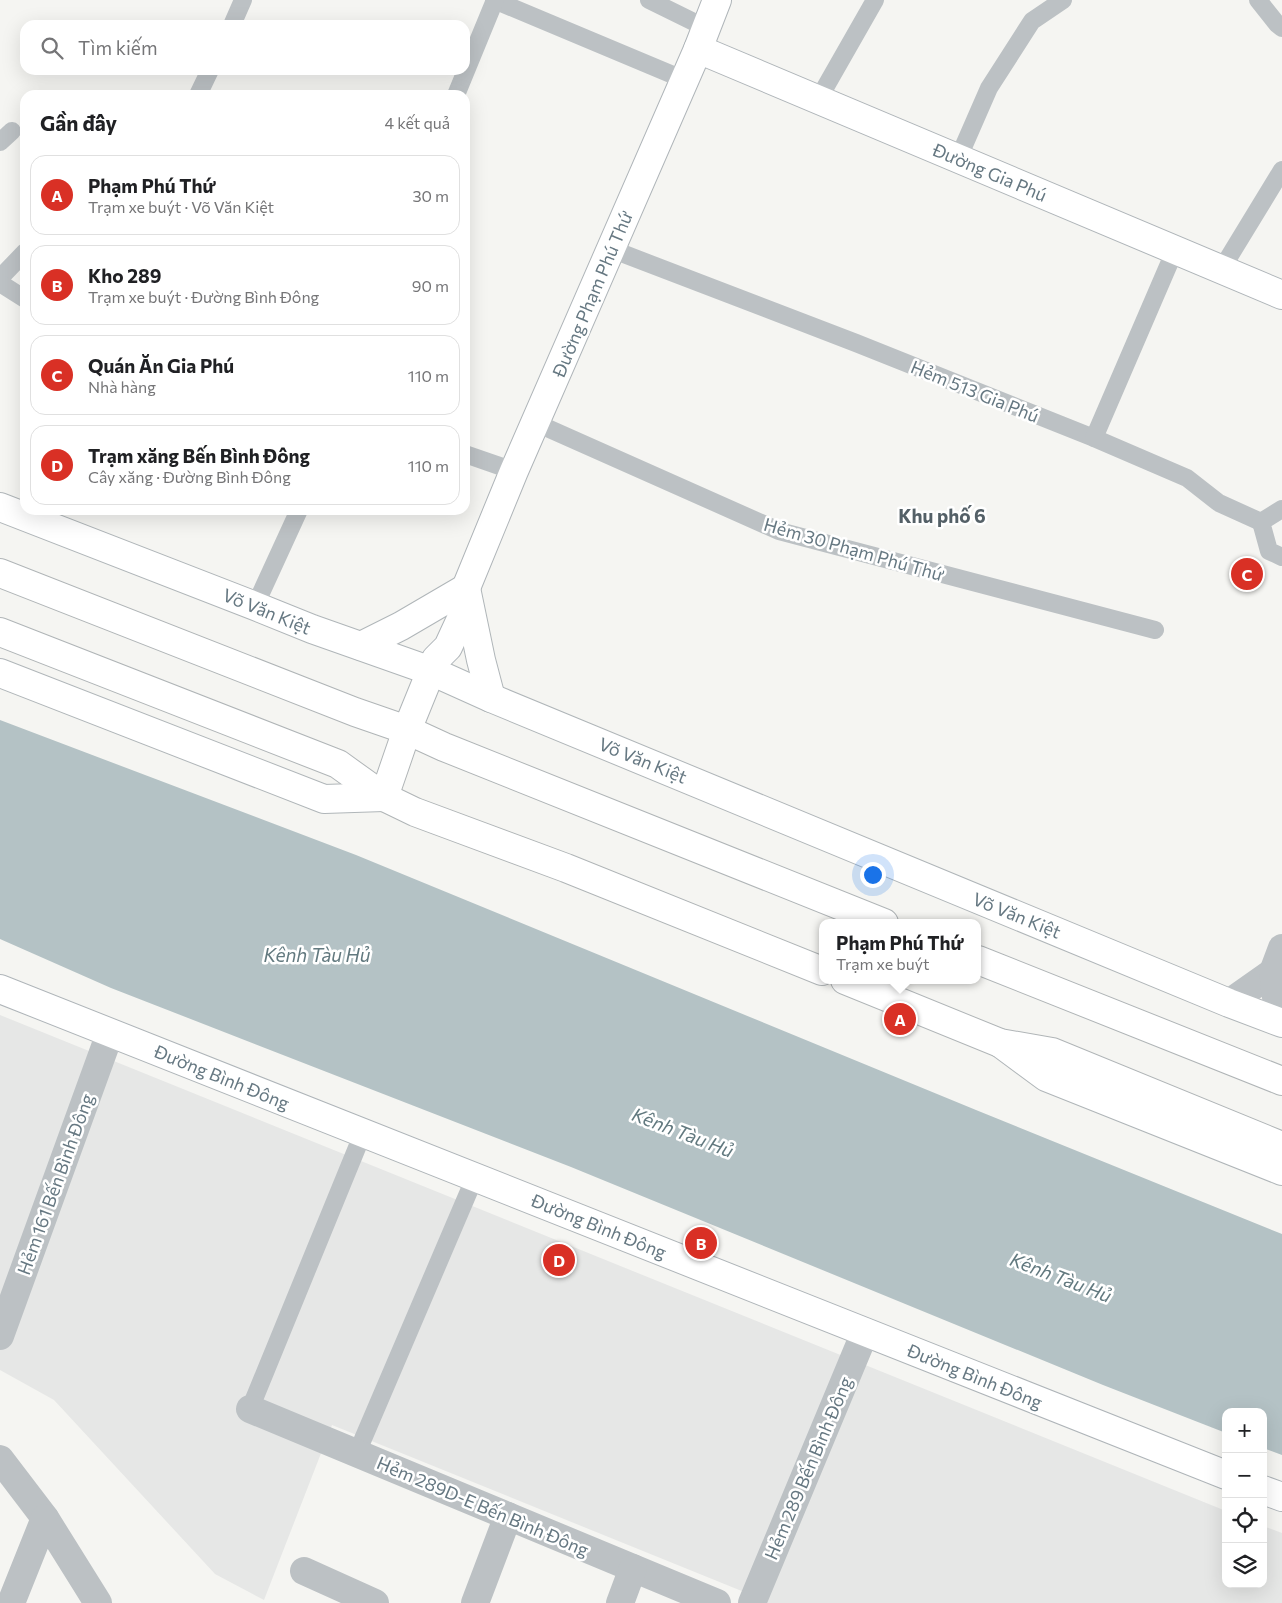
<!DOCTYPE html>
<html lang="vi">
<meta charset="utf-8">
<style>
:root{--surface:#fff;--page:#f6f6f6;--text:#202124;--muted:#757577;--line:#e0e0e0;--accent:#d93025}
body{margin:0;font-family:Commissioner,sans-serif;background:var(--page);color:var(--text)}
.controls{position:absolute;right:15px;bottom:15px;display:grid;overflow:hidden;border-radius:10px;box-shadow:0 5px 20px #0002}
.controls button{width:45px;height:45px;display:grid;place-items:center;padding:0;border:0;border-bottom:1px solid var(--line);background:var(--surface);color:var(--text);font:25px sans-serif}
.you{position:absolute;left:872px;top:874px;width:18px;height:18px;margin:-12px;border:4px solid #fff;border-radius:50%;background:#1a73e8;box-shadow:0 0 0 8px #1a73e833}
.badge{display:grid;place-items:center;width:32px;height:32px;border-radius:50%;background:var(--accent);color:#fff;font-size:16px;font-weight:700}
.pin{position:absolute;translate:-50% -50%;border:2px solid #fff;box-shadow:0 1px 5px #0006}
.popup{position:absolute;left:819px;top:919px;width:162px;height:65px;box-sizing:border-box;display:grid;place-content:center;border-radius:10px;background:var(--surface);filter:drop-shadow(0 1px 4px #0005);font-size:16px;white-space:nowrap;color:var(--muted)}
.popup b{font-size:19px;color:var(--text)}
.popup::after{content:'';position:absolute;left:50%;top:100%;margin-left:-10px;border:10px solid transparent;border-top-color:var(--surface)}
.list{margin:0;padding:0;list-style:none}
h2{display:flex;justify-content:space-between;align-items:center;height:65px;margin:0;padding:0 20px;font-size:21px}
h2 small{font-size:16px;font-weight:400;color:var(--muted)}
.list li{display:grid;grid-template-columns:32px 1fr auto;gap:15px;align-items:center;box-sizing:border-box;height:80px;margin:0 10px 10px;padding:0 10px;border:1px solid var(--line);border-radius:15px}
.list b{display:block;font-size:19px;white-space:nowrap}
.list p{margin:0;font-size:16px;white-space:nowrap;color:var(--muted)}
.list em{font-size:16px;font-style:normal;color:var(--muted)}
.icon{flex:none;width:28px;height:28px;fill:none;stroke:currentColor;stroke-width:2;stroke-linecap:round;stroke-linejoin:round}
.map{position:relative;flex:none;width:1282px;height:1603px;overflow:hidden}
.search{position:absolute;background:var(--surface);box-shadow:0 5px 20px #0002;left:20px;top:20px;width:450px;height:55px;display:flex;align-items:center;gap:12px;box-sizing:border-box;padding:0 18px;border-radius:15px;color:var(--muted);font-size:19px}
.panel{position:absolute;background:var(--surface);box-shadow:0 5px 20px #0002;left:20px;top:90px;width:450px;height:425px;border-radius:15px}
.map>svg:first-child{display:block}
.built{fill:#e6e7e6}
.water{fill:#b4c2c5}
.lines{fill:none;stroke-linecap:round;stroke-linejoin:round}
.secondary-casing{stroke:#afb5b9;stroke-width:30}
.primary-casing{stroke:#b0b6b9;stroke-width:30}
.highway-casing{stroke:#b0b5b7;stroke-width:30}
.lane{stroke:#bcc1c4;stroke-width:18}
.street{stroke:#bcc1c4;stroke-width:28}
.secondary{stroke:#fff;stroke-width:28}
.primary{stroke:#fff;stroke-width:28}
.highway{stroke:#fff;stroke-width:28}
.labels{text-anchor:middle;dominant-baseline:central;stroke-width:5;stroke-linejoin:round;paint-order:stroke}
.street-label{font-size:18px;fill:#667882;stroke:#fff}
.neighbourhood-label{font-size:19px;font-weight:bold;fill:#546067;stroke:#fff}
.water-label{font-size:19px;font-style:italic;fill:#62797f;stroke:#fff}
</style>
<div class="map">
<svg width="1282" height="1603" viewBox="0 0 1282 1603">
<rect width="100%" height="100%" fill="#f5f5f2"/>
<path class="built" d="M0,1015l1226,496v73h37v-58l19,7v70h-523v-5l-427,-173 -68,175 -49,-26 -161,-174 -54,-30z"/>
<path class="water" d="M0,720l356,135 620,255 306,124v221l-19,-7v-36h-37v21l-123,-48 -532,-218 -460,-179 -111,-49z"/>
<g class="lines">
<g class="secondary-casing">
<g id="secondary">
<path d="M698,49l584,246"/>
<path d="M431,671l5,-12 12,-12 18,-39v-20l48,-117 184,-422 19,-49"/>
<path d="M0,989l1226,486"/>
<path d="M1263,1490l19,7"/>
</g>
</g>
<g class="primary-casing">
<g id="primary">
<path d="M0,507l255,99 57,23 119,42 60,27 738,305 53,20"/>
<path d="M361,646l40,-20 65,-38 15,72 10,38"/>
<path d="M0,673l324,126 60,-2"/>
<path d="M407,730l24,-59"/>
<path d="M1000,1043l46,34 236,94"/>
</g>
</g>
<g class="highway-casing">
<g id="highway">
<path d="M0,573l355,139 52,18 37,17 440,176"/>
<path d="M0,632l338,132 46,33 31,15 151,56 256,103"/>
<path d="M384,797l23,-67"/>
<path d="M978,960l304,121"/>
<path d="M845,980l155,63 52,9 230,94"/>
</g>
</g>
<g class="lane">
<path d="M494,0l191,80"/>
<path d="M649,0l57,28"/>
<path d="M1258,0l19,24 5,4"/>
<path d="M232,25l11,-25"/>
<path d="M198,95l12,-25"/>
<path d="M456,95l39,-95"/>
<path d="M818,100l57,-100"/>
<path d="M0,142l12,-11"/>
<path d="M958,159l31,-71 43,-67 31,-21"/>
<path d="M611,249l245,94 238,95 93,40 32,25 42,19"/>
<path d="M1221,270l61,-100"/>
<path d="M0,278l25,-26"/>
<path d="M0,283l25,16"/>
<path d="M536,423l243,108 376,99"/>
<path d="M1094,438l81,-188"/>
<path d="M465,454l49,17"/>
<path d="M1282,509l-21,13 8,29 13,6"/>
<path d="M255,606l44,-96"/>
<path d="M250,1409l113,-276"/>
<path d="M357,1453l118,-276"/>
</g>
<g class="street">
<path d="M1229,1003l44,-31"/>
<path d="M1279,1022l-6,-50 9,-24"/>
<path d="M0,1336l110,-303"/>
<path d="M250,1409l467,194"/>
<path d="M0,1459l45,59"/>
<path d="M304,1571l71,32"/>
<path d="M11,1603l34,-85 53,85"/>
<path d="M475,1603l33,-87"/>
<path d="M620,1603l13,-35"/>
<path d="M752,1603l113,-271"/>
</g>
<use href="#secondary" class="secondary"/>
<use href="#primary" class="primary"/>
<use href="#highway" class="highway"/>
</g>
<g class="labels">
<g class="street-label">
<text transform="translate(990 172) rotate(23)">Đường Gia Phú</text>
<text transform="translate(592 294) rotate(-67)">Đường Phạm Phú Thứ</text>
<text transform="translate(975 391) rotate(22)">Hẻm 513 Gia Phú</text>
<text transform="translate(854 549) rotate(16)">Hẻm 30 Phạm Phú Thứ</text>
<text transform="translate(267 611) rotate(22)">Võ Văn Kiệt</text>
<text transform="translate(643 760) rotate(22)">Võ Văn Kiệt</text>
<text transform="translate(1017 915) rotate(22)">Võ Văn Kiệt</text>
<text transform="translate(222 1077) rotate(22)">Đường Bình Đông</text>
<text transform="translate(55 1184) rotate(-70)">Hẻm 161 Bến Bình Đông</text>
<text transform="translate(599 1226) rotate(22)">Đường Bình Đông</text>
<text transform="translate(975 1376) rotate(22)">Đường Bình Đông</text>
<text transform="translate(808 1468) rotate(-67)">Hẻm 289 Bến Bình Đông</text>
<text transform="translate(483 1506) rotate(23)">Hẻm 289D-E Bến Bình Đông</text>
</g>
<g class="neighbourhood-label">
<text x="942" y="515">Khu phố 6</text>
</g>
<g class="water-label">
<text x="317" y="954">Kênh Tàu Hủ</text>
<text transform="translate(683 1132) rotate(21)">Kênh Tàu Hủ</text>
<text transform="translate(1061 1277) rotate(21)">Kênh Tàu Hủ</text>
</g>
</g>
</svg>
<div class="controls">
<button>+</button>
<button>−</button>
<button><svg class="icon" aria-label="locate" viewBox="0 0 24 24"><circle cx="12" cy="12" r="6"/><path d="M12 2v4M12 18v4M2 12h4M18 12h4"/></svg></button>
<button><svg class="icon" aria-label="layers" viewBox="0 0 24 24"><path d="M12 4l9 5-9 5-9-5zM3 14l9 5 9-5"/></svg></button>
</div>
<div class="you"></div>
<div class="pin badge" style="left:900px;top:1019px">A</div>
<div class="popup"><b>Phạm Phú Thứ</b>Trạm xe buýt</div>
<div class="pin badge" style="left:701px;top:1243px">B</div>
<div class="pin badge" style="left:1247px;top:574px">C</div>
<div class="pin badge" style="left:559px;top:1260px">D</div>
<div class="search"><svg class="icon" aria-label="search" viewBox="0 0 24 24"><circle cx="10" cy="10" r="6"/><path d="M15 15l6 6"/></svg>Tìm kiếm</div>
<section class="panel">
<h2>Gần đây<small>4 kết quả</small></h2>
<ul class="list">
<li><span class="badge">A</span><div><b>Phạm Phú Thứ</b><p>Trạm xe buýt · Võ Văn Kiệt</p></div><em>30 m</em></li>
<li><span class="badge">B</span><div><b>Kho 289</b><p>Trạm xe buýt · Đường Bình Đông</p></div><em>90 m</em></li>
<li><span class="badge">C</span><div><b>Quán Ăn Gia Phú</b><p>Nhà hàng</p></div><em>110 m</em></li>
<li><span class="badge">D</span><div><b>Trạm xăng Bến Bình Đông</b><p>Cây xăng · Đường Bình Đông</p></div><em>110 m</em></li>
</ul>
</section>
</div>
